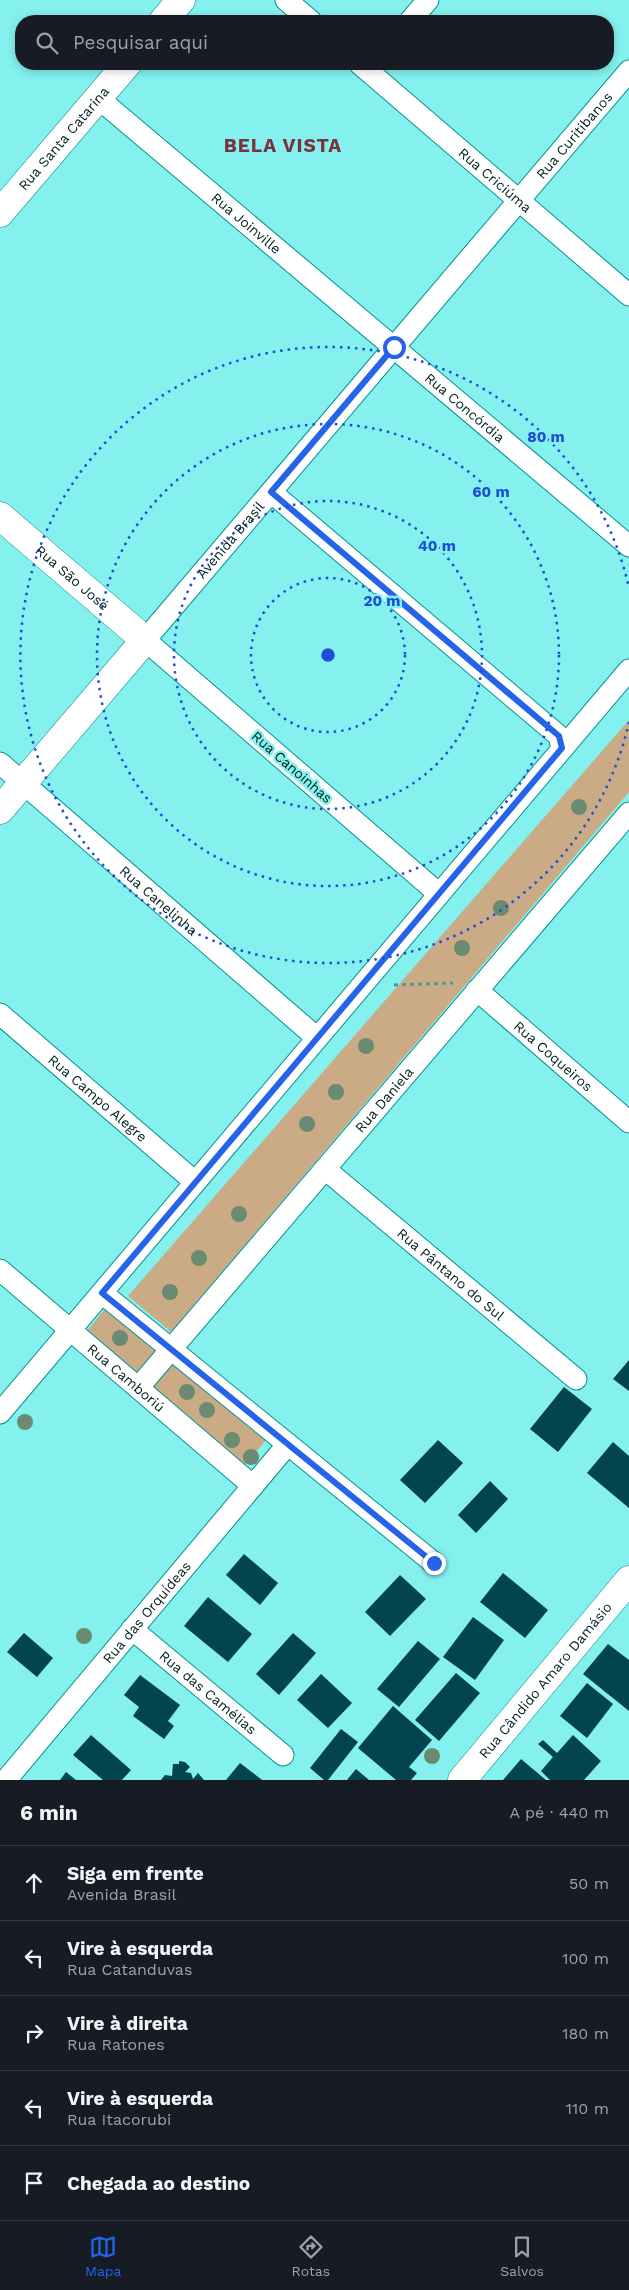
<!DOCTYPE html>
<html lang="pt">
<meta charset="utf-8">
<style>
:root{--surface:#171b24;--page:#20242c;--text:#f1f3f6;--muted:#9ea1a6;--line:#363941;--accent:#2563eb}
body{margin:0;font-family:"Work Sans",sans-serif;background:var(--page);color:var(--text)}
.stop{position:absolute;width:15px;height:15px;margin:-11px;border:4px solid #2563eb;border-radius:50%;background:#fff}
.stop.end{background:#2563eb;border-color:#fff;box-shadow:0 1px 5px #0008}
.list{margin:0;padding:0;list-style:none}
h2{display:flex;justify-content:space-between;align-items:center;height:65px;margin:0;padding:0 20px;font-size:21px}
h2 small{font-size:16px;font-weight:400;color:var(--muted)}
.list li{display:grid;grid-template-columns:32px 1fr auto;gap:15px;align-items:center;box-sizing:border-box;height:75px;padding:0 20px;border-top:1px solid var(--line)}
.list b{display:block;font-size:19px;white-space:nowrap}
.list p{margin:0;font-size:16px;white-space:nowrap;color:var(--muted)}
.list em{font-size:16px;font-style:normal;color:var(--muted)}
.icon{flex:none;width:28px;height:28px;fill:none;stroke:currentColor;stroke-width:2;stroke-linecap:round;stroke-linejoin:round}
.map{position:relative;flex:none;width:629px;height:1780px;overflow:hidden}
.search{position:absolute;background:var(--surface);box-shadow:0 2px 8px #0003;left:15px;right:15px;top:15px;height:55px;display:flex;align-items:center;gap:12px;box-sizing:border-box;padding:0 18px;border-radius:20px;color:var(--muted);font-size:19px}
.sheet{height:440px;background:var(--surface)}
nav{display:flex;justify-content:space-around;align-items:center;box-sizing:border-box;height:70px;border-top:1px solid var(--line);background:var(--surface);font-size:14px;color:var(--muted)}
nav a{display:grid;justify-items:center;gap:2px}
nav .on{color:var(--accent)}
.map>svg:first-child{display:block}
.green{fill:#cbab85}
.building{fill:#02444f}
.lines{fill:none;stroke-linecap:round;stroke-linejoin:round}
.minor-casing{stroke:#04928f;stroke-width:23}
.tertiary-casing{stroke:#04928f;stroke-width:29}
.secondary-casing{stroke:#04928f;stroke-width:29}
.path{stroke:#4c9996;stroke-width:3;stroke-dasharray:4 4;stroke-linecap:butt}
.minor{stroke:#fff;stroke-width:21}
.tertiary{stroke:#fff;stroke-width:28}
.secondary{stroke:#fff;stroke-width:28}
.tree{fill:#6a8b72}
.route{stroke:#2563eb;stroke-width:6}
.ring{fill:none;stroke:#1d4ed8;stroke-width:2.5;stroke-dasharray:2.5 5}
.labels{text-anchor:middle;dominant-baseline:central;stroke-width:5;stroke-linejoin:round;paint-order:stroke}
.street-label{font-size:14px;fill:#00201f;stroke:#84f1ee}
.district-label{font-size:19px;font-weight:bold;letter-spacing:1px;fill:#7a333e;stroke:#84f1ee}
.centre{fill:#1d4ed8;stroke:#84f1ee;stroke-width:2.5}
.ring-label{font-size:15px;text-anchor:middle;font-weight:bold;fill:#1d4ed8;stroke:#84f1ee;stroke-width:5;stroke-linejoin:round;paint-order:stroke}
</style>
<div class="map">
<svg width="629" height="1780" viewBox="0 0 629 1780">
<rect width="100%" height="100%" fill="#84f1ee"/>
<g class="green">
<path d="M629,720v72l-458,540 -43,-36z"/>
<path d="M108,1305l55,46 -25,30 -55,-45z"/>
<path d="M172,1358l94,82 -24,28 -95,-80z"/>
</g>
<g class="building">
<path d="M629,1360v31l-16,-12z"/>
<path d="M564,1387l28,22 -34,43 -28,-23z"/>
<path d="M438,1440l25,23 -38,40 -25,-23z"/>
<path d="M613,1442l16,14v52l-42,-35z"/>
<path d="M490,1481l18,18 -32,34 -18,-18z"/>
<path d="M244,1554l34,29 -18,22 -34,-30z"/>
<path d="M503,1573l45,37 -23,28 -45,-36z"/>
<path d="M400,1575l26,24 -36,37 -25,-24z"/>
<path d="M208,1597l44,37 -24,28 -44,-36z"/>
<path d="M473,1617l31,23 -29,40 -32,-23z"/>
<path d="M24,1633l29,25 -16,19 -30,-25z"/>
<path d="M293,1633l23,20 -37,42 -23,-21z"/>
<path d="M418,1641l22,18 -41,48 -22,-18z"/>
<path d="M608,1644l21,16v51l-46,-37z"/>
<path d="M456,1673l24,20 -41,48 -24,-21z"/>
<path d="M321,1674l31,29 -24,25 -31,-28z"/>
<path d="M140,1675l40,30 -12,16 6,5 -10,13 -31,-23 6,-9 -15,-12z"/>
<path d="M587,1683l26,21 -26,34 -27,-22z"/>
<path d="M393,1706l39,34 -23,27 8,6 -6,7h-15l-38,-32z"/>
<path d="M341,1729l17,13 -30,38h-4l-14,-12z"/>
<path d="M91,1735l40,35 -9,10h-19l-30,-25z"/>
<path d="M573,1735l28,26 -17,19h-34l-9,-9 12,-14 -15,-13 5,-4 14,13z"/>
<path d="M521,1759l25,21h-43z"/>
<path d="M179,1761l6,1 5,5 -5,5 6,1 2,6 5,-6 6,7h-43l4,-5 7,1 1,-12h6z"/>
<path d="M240,1763l22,17h-36z"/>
<path d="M356,1769l13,11h-22z"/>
<path d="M66,1772l10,8h-16z"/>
</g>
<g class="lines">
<g class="minor-casing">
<g id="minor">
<path d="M286,0l25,21"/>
<path d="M410,21l18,-21"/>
<path id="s1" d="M360,64l269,231"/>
<path id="s2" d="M98,98l531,448"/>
<path d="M271,492l288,244 3,12"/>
<path id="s3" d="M0,763l317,275"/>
<path id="s4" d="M439,894l-294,-254 484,-569"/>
<path id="s5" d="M477,990l152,132"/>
<path id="s6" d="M0,1014l195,168"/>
<path id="s7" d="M325,1169l251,210"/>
<path id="s8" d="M0,1270l253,216"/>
<path d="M102,1293l332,270"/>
<path id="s9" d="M138,1388l491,-575"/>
<path d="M0,1413l629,-743"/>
<path id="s10" d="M132,1629l151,126"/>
<path id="s11" d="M6,1780l282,-336"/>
</g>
</g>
<g class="tertiary-casing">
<g id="tertiary">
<path id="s12" d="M462,1780l167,-200"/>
</g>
</g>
<g class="secondary-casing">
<g id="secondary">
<path d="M163,21l18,-21"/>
<path id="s13" d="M0,213l127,-149"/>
<path id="s14" d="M0,516l145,124 -145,170"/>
</g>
</g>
<path class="path" d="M394,985l59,-2"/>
<use href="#minor" class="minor"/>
<use href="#tertiary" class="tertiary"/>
<use href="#secondary" class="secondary"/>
</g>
<g class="tree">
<circle cx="579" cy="807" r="8"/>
<circle cx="501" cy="908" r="8"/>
<circle cx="462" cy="948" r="8"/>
<circle cx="366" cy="1046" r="8"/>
<circle cx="336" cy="1092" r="8"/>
<circle cx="307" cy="1124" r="8"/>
<circle cx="239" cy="1214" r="8"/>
<circle cx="199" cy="1258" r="8"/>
<circle cx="170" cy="1292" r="8"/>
<circle cx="120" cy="1338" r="8"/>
<circle cx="187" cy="1392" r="8"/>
<circle cx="207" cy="1410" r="8"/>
<circle cx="25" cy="1422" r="8"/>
<circle cx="232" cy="1440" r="8"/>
<circle cx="251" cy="1457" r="8"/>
<circle cx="84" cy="1636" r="8"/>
<circle cx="432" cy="1756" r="8"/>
</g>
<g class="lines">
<path class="route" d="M394,347l-123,145 288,244 3,12 -460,545 332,270"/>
</g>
<g class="ring">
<circle cx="328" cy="655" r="77"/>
<circle cx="328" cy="655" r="154"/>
<circle cx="328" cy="655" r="231"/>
<path d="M629 722A308 308 0 1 1 629 588"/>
</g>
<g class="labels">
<g class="street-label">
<text stroke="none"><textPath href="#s4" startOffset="1051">Rua Curitibanos</textPath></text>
<text stroke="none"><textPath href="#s13" startOffset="98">Rua Santa Catarina</textPath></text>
<text stroke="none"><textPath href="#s1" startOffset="178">Rua Criciúma</textPath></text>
<text stroke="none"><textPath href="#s2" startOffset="194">Rua Joinville</textPath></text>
<text stroke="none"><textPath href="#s2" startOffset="480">Rua Concórdia</textPath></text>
<text stroke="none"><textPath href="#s4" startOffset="520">Avenida Brasil</textPath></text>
<text stroke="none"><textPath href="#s14" startOffset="95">Rua São José</textPath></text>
<text transform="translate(292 767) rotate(41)">Rua Canoinhas</text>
<text stroke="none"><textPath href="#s3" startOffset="210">Rua Canelinha</textPath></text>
<text stroke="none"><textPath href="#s5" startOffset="101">Rua Coqueiros</textPath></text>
<text stroke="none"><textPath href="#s6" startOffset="129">Rua Campo Alegre</textPath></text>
<text stroke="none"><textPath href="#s9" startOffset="379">Rua Daniela</textPath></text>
<text stroke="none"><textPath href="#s7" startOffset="164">Rua Pântano do Sul</textPath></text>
<text stroke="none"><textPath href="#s8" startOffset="166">Rua Camboriú</textPath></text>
<text stroke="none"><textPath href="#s11" startOffset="219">Rua das Orquídeas</textPath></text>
<text stroke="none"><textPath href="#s12" startOffset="130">Rua Cândido Amaro Damásio</textPath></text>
<text stroke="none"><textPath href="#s10" startOffset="99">Rua das Camélias</textPath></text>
</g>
<g class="district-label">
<text x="283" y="145">BELA VISTA</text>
</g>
</g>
<circle cx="328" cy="655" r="8" class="centre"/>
<g class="ring-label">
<text x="546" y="442">80 m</text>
<text x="491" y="497">60 m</text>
<text x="437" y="551">40 m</text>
<text x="382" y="606">20 m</text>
</g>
</svg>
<div class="stop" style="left:394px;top:347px"></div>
<div class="stop end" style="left:434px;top:1563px"></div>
<div class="search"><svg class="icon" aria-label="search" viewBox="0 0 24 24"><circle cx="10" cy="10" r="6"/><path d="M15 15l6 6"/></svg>Pesquisar aqui</div>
</div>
<section class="sheet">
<h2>6 min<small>A pé · 440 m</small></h2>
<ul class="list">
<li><svg class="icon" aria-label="ahead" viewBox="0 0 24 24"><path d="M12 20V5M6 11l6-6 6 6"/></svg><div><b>Siga em frente</b><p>Avenida Brasil</p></div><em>50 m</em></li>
<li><svg class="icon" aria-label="left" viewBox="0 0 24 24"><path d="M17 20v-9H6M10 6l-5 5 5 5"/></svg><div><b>Vire à esquerda</b><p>Rua Catanduvas</p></div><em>100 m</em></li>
<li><svg class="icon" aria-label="right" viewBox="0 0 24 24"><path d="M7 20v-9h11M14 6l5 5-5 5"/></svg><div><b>Vire à direita</b><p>Rua Ratones</p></div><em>180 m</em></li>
<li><svg class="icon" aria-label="left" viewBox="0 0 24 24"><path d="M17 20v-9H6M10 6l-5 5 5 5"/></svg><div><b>Vire à esquerda</b><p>Rua Itacorubi</p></div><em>110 m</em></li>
<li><svg class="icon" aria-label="arrive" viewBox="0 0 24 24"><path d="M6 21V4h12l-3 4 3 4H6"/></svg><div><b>Chegada ao destino</b></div></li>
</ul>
</section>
<nav>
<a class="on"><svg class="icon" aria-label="map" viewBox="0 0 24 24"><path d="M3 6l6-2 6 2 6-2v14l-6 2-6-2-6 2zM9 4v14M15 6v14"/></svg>Mapa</a>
<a><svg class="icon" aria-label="directions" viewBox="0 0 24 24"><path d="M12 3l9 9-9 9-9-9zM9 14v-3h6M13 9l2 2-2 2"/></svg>Rotas</a>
<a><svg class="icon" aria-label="saved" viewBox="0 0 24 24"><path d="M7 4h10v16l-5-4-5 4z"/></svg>Salvos</a>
</nav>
